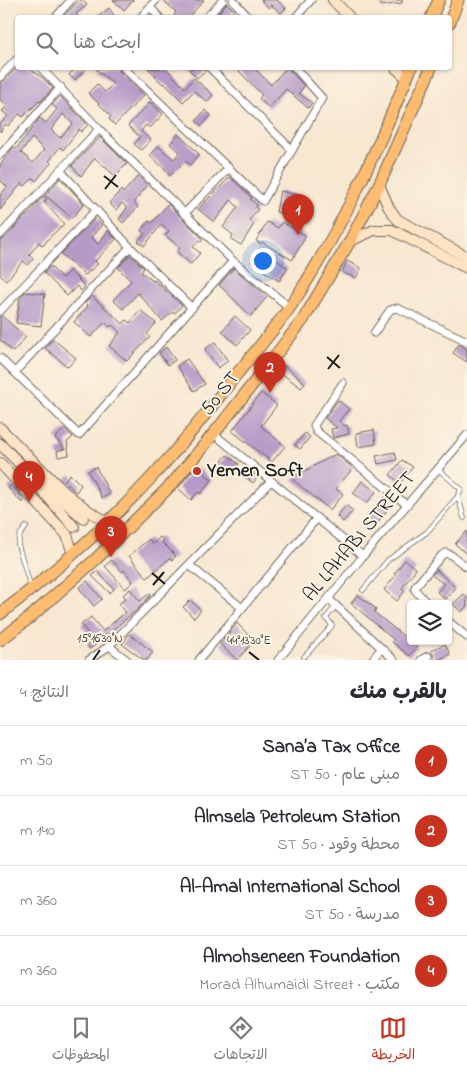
<!DOCTYPE html>
<html lang="ar">
<meta charset="utf-8">
<style>
:root{--surface:#fff;--page:#f7f7f7;--text:#2b2b33;--muted:#7c7c81;--line:#e1e1e2;--accent:#c8321e}
body{margin:0;font-family:"Indie Flower","Playpen Sans Arabic",sans-serif;background:var(--page);color:var(--text);direction:rtl}
.controls{position:absolute;right:15px;bottom:15px;display:grid;overflow:hidden;border-radius:5px;box-shadow:0 1px 4px #0004}
.controls button{width:45px;height:45px;display:grid;place-items:center;padding:0;border:0;border-bottom:1px solid var(--line);background:var(--surface);color:var(--text);font:25px sans-serif}
.you{position:absolute;left:262px;top:260px;width:18px;height:18px;margin:-12px;border:4px solid #fff;border-radius:50%;background:#1a73e8;box-shadow:0 0 0 8px #1a73e833}
.badge{display:grid;place-items:center;width:32px;height:32px;border-radius:50%;background:var(--accent);color:#fff;font-size:16px;font-weight:700}
.pin{position:absolute;translate:-50% -41px;filter:drop-shadow(0 1px 2px #0008)}
.pin::after{content:'';position:absolute;top:26px;width:18px;height:15px;background:inherit;clip-path:polygon(0 0,100% 0,50% 100%)}
.list{margin:0;padding:0;list-style:none}
h2{display:flex;justify-content:space-between;align-items:center;height:65px;margin:0;padding:0 20px;font-size:21px}
h2 small{font-size:16px;font-weight:400;color:var(--muted)}
.list li{display:grid;grid-template-columns:32px 1fr auto;gap:15px;align-items:center;box-sizing:border-box;height:70px;padding:0 20px;border-top:1px solid var(--line)}
.list b{display:block;font-size:19px;white-space:nowrap}
.list p{margin:0;font-size:16px;white-space:nowrap;color:var(--muted)}
.list em{font-size:16px;font-style:normal;color:var(--muted)}
.icon{flex:none;width:28px;height:28px;fill:none;stroke:currentColor;stroke-width:2;stroke-linecap:round;stroke-linejoin:round}
.map{position:relative;flex:none;width:467px;height:660px;overflow:hidden;direction:ltr}
.search{position:absolute;background:var(--surface);box-shadow:0 1px 4px #0004;left:15px;right:15px;top:15px;height:55px;display:flex;align-items:center;gap:12px;box-sizing:border-box;padding:0 18px;border-radius:5px;color:var(--muted);font-size:19px}
.sheet{height:345px;background:var(--surface)}
nav{display:flex;justify-content:space-around;align-items:center;box-sizing:border-box;height:70px;border-top:1px solid var(--line);background:var(--surface);font-size:14px;color:var(--muted)}
nav a{display:grid;justify-items:center;gap:2px}
nav .on{color:var(--accent)}
.map>svg:first-child{display:block}
.building{fill:#b599c7;fill-rule:evenodd}
.lines{fill:none;stroke-linecap:round;stroke-linejoin:round}
.lane-casing{stroke:#69635b;stroke-width:5.5}
.street-casing{stroke:#69635b;stroke-width:9}
.secondary-casing{stroke:#69635b;stroke-width:12}
.primary-casing{stroke:#69635b;stroke-width:13}
.lane{stroke:#fff;stroke-width:4}
.street{stroke:#fff;stroke-width:7}
.secondary{stroke:#fee4c5;stroke-width:10}
.primary{stroke:#fdbc6f;stroke-width:11}
.ticks{fill:none;stroke:#1c1c1c;stroke-width:2}
.poi-dot{fill:#c8321e;stroke:#fcf5e5;stroke-width:2}
.labels{text-anchor:middle;dominant-baseline:central;stroke-width:4;stroke-linejoin:round;paint-order:stroke}
.street-label{font-size:20px;fill:#1c1c1c;stroke:#fcf5e5}
.poi-label{font-size:20px;font-weight:bold;fill:#1c1c1c;stroke:#fcf5e5;text-anchor:start}
.ticks-label{font-size:12px;text-anchor:middle;fill:#1c1c1c;stroke:#fcf5e5;stroke-width:4;stroke-linejoin:round;paint-order:stroke}
</style>
<div class="map">
<svg width="467" height="660" viewBox="0 0 467 660">
<rect width="100%" height="100%" fill="#fcf5e5"/>
<filter id="ink" filterUnits="userSpaceOnUse"><feTurbulence type="fractalNoise" baseFrequency=".02" numOctaves="2"/><feDisplacementMap in="SourceGraphic" scale="10" xChannelSelector="R" yChannelSelector="G"/><feConvolveMatrix kernelMatrix="1 2 1 2 8 2 1 2 1" color-interpolation-filters="sRGB"/></filter>
<filter id="wash" filterUnits="userSpaceOnUse"><feTurbulence type="fractalNoise" baseFrequency=".0096" numOctaves="4" result="noise"/><feDisplacementMap in="SourceGraphic" scale="20" xChannelSelector="R" yChannelSelector="G"/><feGaussianBlur stdDeviation="1.12" result="paint"/><feColorMatrix in="noise" values="0 0 0 0 0 0 0 0 0 0 0 0 0 0 0 0 0 1.4 0 .05"/><feComposite in="paint" operator="in"/></filter>
<g filter="url(#wash)">
<rect width="100%" height="100%" fill="#f8e7d1"/>
<g id="blocks">
<g class="building">
<path d="M79,0h3l5,5 -11,9 4,4h-15l-1,-2z"/>
<path d="M113,0h20l-9,10z"/>
<path d="M163,0h41l-16,18h-11l-3,-3 2,-3z"/>
<path d="M261,0h16l9,8 -5,5 -10,-8 -2,3z"/>
<path d="M380,0h22v3l-21,3z"/>
<path d="M227,3l7,7 -7,8h-13z"/>
<path d="M109,8l7,10h-20z"/>
<path d="M18,66l11,2 14,10 10,10 -13,14 -1,-1 -16,16 -4,-3 -11,12 -2,-2 -6,8v-8l8,-8 -6,-5 5,-5 -7,-7v-17l4,-1z"/>
<path d="M76,68h10l-11,12 -6,-5z"/>
<path d="M95,68h24l1,4 24,23 -29,30 -6,-6 2,-3 -23,-23 9,-9 8,8 8,-8z"/>
<path d="M148,68h18l19,20 9,-10 19,17 -6,7 -13,-11 -11,11 -19,-19 -1,1 -8,-7 1,-1z"/>
<path d="M192,68h13v3l-8,7 -8,-8z"/>
<path d="M240,68h18l-2,2 15,15 15,-17h2l16,18 -5,7 13,10 -4,5 -22,-19 -17,19 -10,-9 3,-4 -24,-25z"/>
<path d="M60,96l28,29 -7,7 -2,-3 -16,21 -3,-3 -11,14 2,2 -15,18 -3,-3 -8,8 -3,-3 -22,27v-15l7,-8 -7,-7v-15l14,-18 2,2 24,-31 6,5 11,-14 -5,-4zM63,114l10,10 -13,14 -9,-8zM32,138l12,12 -11,13 -12,-11z"/>
<path d="M150,102l13,12 -13,14 -4,-3 -5,6 10,9 -10,10 -7,-6 6,-7 -12,-11z"/>
<path d="M205,110l6,5 -9,11 -6,-5z"/>
<path d="M178,134l21,20 -9,11 -5,-4 -15,15 -6,-8 -14,-12 8,-10 16,13 6,-7 -10,-8z"/>
<path d="M100,137l27,27 -12,12 -20,-18 -14,18 -9,-10z"/>
<path d="M138,176l10,9 -14,17 4,5 -15,16 -4,-4 8,-11 -5,-5 -6,7 -7,-7 12,-13 2,3z"/>
<path d="M230,177l22,21 -2,1 7,6 -1,3 2,1 -9,11 5,4 -13,21 -10,-6 2,-4 -10,-8 15,-20 -7,-7 -17,22 -16,-13z"/>
<path d="M60,178l24,26 -12,14 -27,-23z"/>
<path d="M280,191l20,4 -3,16 11,3 -1,6 -31,-8z"/>
<path d="M43,196l4,3 -3,3 20,22 -15,14 -6,8 -4,-4 -10,13 4,4 -5,6 -5,-4 -17,20 -6,-6v-35l4,-1 21,-23h1z"/>
<path d="M168,204l35,35 -2,3 -2,-2 -6,7 7,6 -9,11 -12,-10 -2,-3 3,-3 -15,-13 4,-4 -8,-6 -17,21 -6,-5 7,-7 -4,-3 8,-10 3,2z"/>
<path d="M95,218l7,7 -11,12 7,7 10,-13 8,8 -21,22 3,3 -13,11 -24,-21z"/>
<path d="M267,222l11,6 4,-6 24,14 -14,24 -30,-18 -1,2 -5,-3z"/>
<path d="M260,249l28,19 -9,13 -28,-19z"/>
<path d="M130,255l14,13 -3,4 12,9 1,-1 28,25 -7,8 -2,-1 -11,9 -24,-28 -15,16 -10,-9 18,-19 -13,-13z"/>
<path d="M347,261l14,7 -5,10 -14,-6z"/>
<path d="M50,266l12,12 8,-8 15,17 -4,4 -4,-5 -10,10 -23,-23z"/>
<path d="M234,268l33,29 -16,19 -32,-31z"/>
<path d="M25,292l20,2 -4,32 -25,-3 4,-25z"/>
<path d="M92,296l31,28 3,-4 4,3 10,-13 16,13 -9,11 3,3 -23,24 -18,-15 11,-14 -8,-7 -2,2 -5,-5 -14,15 -17,-15 14,-16 -3,-3z"/>
<path d="M0,316h2l24,21 -13,15 -13,-12z"/>
<path d="M235,316l15,14 -13,15 -15,-14z"/>
<path d="M53,339l23,19 -8,9 -23,-19z"/>
<path d="M215,342l13,19 -10,7 -13,-19z"/>
<path d="M459,344l8,5v13l-14,-9z"/>
<path d="M166,347l9,13 -7,5 -9,-12z"/>
<path d="M187,359l18,25 -11,7 -17,-25z"/>
<path d="M285,366l20,17 -4,5 -21,-16z"/>
<path d="M261,393l16,12 -16,21 24,20 -13,16 -40,-31z"/>
<path d="M338,400l11,9 -10,12 6,5 2,-1 2,9 -16,4 -2,-9 6,-1 -12,-10z"/>
<path d="M65,429l8,8 -6,5 2,13 -11,2 -1,-6 8,-2 -10,-11z"/>
<path d="M374,430l2,14 -18,3 -2,-14z"/>
<path d="M305,433l5,4 -10,12 -5,-4z"/>
<path d="M395,452l2,8 -19,4 -2,-8z"/>
<path d="M336,454l17,14 -17,21 7,5 -13,16 -37,-30 4,-5z"/>
<path d="M227,455l12,9 -9,11 -11,-10z"/>
<path d="M402,460l11,7 -13,16 -10,-8z"/>
<path d="M196,466l16,14 -12,14 -2,-2 -7,8 -13,-12z"/>
<path d="M96,467l14,27 -8,4 -14,-27z"/>
<path d="M249,470l9,7 -5,6 -9,-8z"/>
<path d="M70,474l11,11 -5,7 -12,-11z"/>
<path d="M362,481l14,11 -9,11 -14,-10z"/>
<path d="M11,485l14,15 -3,3 -14,-15z"/>
<path d="M386,496l8,6 -18,22 -8,-6z"/>
<path d="M346,505l7,6 -10,11 -6,-6z"/>
<path d="M467,531v23l-12,-10z"/>
<path d="M160,537l4,3 -2,2 14,14 -4,4 -2,-2 -23,20 -18,-22 20,-17 4,5z"/>
<path d="M112,560l10,12 2,-2 9,12 -8,7 -20,-23z"/>
<path d="M405,560l11,9 -14,19 3,3 -8,10 -13,-11 12,-15 -2,-1z"/>
<path d="M437,570l19,18 -11,11 -8,-7 7,-8 -12,-9z"/>
<path d="M97,571l17,18 -4,4 -18,-17z"/>
<path d="M87,581l15,18 -8,7 -15,-18z"/>
<path d="M130,589l10,12 10,-8 1,2 -13,14 -48,40 -3,-4 7,-5 -13,-15 10,-8 12,14 23,-19 -7,-8 7,-6 -3,-3z"/>
<path d="M464,594l3,3v9l-6,6 -8,-8z"/>
<path d="M358,595l18,14 -2,3 43,35 -8,9 -17,-14 2,-2 -43,-37z"/>
<path d="M190,600l11,10 -7,8 -11,-11z"/>
<path d="M237,623l17,18 -17,19 -17,-16z"/>
<path d="M129,634l24,18 -6,8h-3l-22,-16z"/>
<path d="M445,644l5,10 -12,6h-4l-1,-6 -3,-3z"/>
</g>
</g>
</g>
<g filter="url(#ink)">
<use href="#blocks" fill-opacity="0" stroke="#69635b" stroke-width="1"/>
<g class="lines">
<g class="lane-casing">
<g id="lane">
<path d="M438,469l23,20 -3,7 6,22"/>
<path d="M26,527l-6,8 -2,10 13,43"/>
<path d="M363,590l25,-30 39,-28 31,-36"/>
<path d="M304,657l27,-30 1,-2 -6,-7 10,-12"/>
</g>
</g>
<g class="street-casing">
<g id="street">
<path d="M233,0l16,18"/>
<path d="M150,7l10,11"/>
<path d="M55,18l16,-18"/>
<path d="M140,18l16,-18"/>
<path d="M206,18l17,-18"/>
<path d="M295,18l16,-18"/>
<path d="M41,68l58,61 134,132 56,46"/>
<path d="M124,68l139,133 59,-103 -27,-30"/>
<path d="M210,68l82,82"/>
<path d="M0,77l18,-19"/>
<path d="M0,155l61,-68"/>
<path d="M60,170l70,77 62,61"/>
<path d="M184,214l45,-46"/>
<path d="M0,235l99,-106"/>
<path d="M0,311l96,-101"/>
<path d="M374,333l16,-23 7,-2 70,33"/>
<path d="M0,358l79,77 154,-174"/>
<path d="M15,372l115,-125"/>
<path d="M343,383l-29,42 2,6 91,74"/>
<path d="M214,434l149,122"/>
<path d="M189,565l53,43"/>
<path d="M329,599l65,61"/>
<path d="M428,604l-13,-14v-3l27,-32 4,-2 5,2 16,12"/>
<path d="M448,621l19,16"/>
<path d="M109,646l18,14"/>
<path d="M89,660l20,-14 162,-165"/>
<path d="M199,660l118,-142"/>
<path d="M278,660l85,-104 104,-121"/>
<path d="M372,660l9,-11"/>
<path d="M421,660l7,-4"/>
</g>
</g>
<g class="secondary-casing">
<g id="secondary">
<path d="M333,0l17,18"/>
<path d="M396,68l11,10"/>
<path d="M379,185l10,23 9,12 69,37"/>
<path d="M350,241l24,-11h18l75,38"/>
<path d="M0,428l64,64 25,19 18,11"/>
<path d="M0,444l38,38 7,2 38,34"/>
<path d="M0,463l67,72 6,19"/>
<path d="M38,482l3,7 33,38"/>
</g>
</g>
<g class="primary-casing">
<g id="primary">
<path d="M431,18l8,-18"/>
<path d="M450,22l8,-22"/>
<path d="M0,614c56,-43 112,-92 159,-145 28,-30 52,-62 77,-94 18,-22 37,-44 54,-68 50,-74 87,-157 121,-239"/>
<path d="M0,640l28,-21 67,-59 77,-76 48,-58 83,-106 47,-79 29,-56 52,-117"/>
</g>
</g>
<use href="#lane" class="lane"/>
<use href="#street" class="street"/>
<use href="#secondary" class="secondary"/>
<use href="#primary" class="primary"/>
</g>
</g>
<path class="ticks" d="M104,176l14,11M105,189l11,-14M327,357l13,11M328,369l11,-14M152,573l13,11M153,585l11,-13M249,652l10,8M93,660l7,-10"/>
<circle class="poi-dot" cx="197" cy="471" r="5"/>
<g class="labels">
<g class="street-label">
<text transform="translate(221 394) rotate(-52)">50 ST</text>
<text transform="translate(360 537) rotate(-50)">AL LAHABI STREET</text>
</g>
<g class="poi-label">
<text x="207" y="471">Yemen Soft</text>
</g>
</g>
<g class="ticks-label">
<text x="100" y="642">15°16'30"N</text>
<text x="249" y="644">44°13'30"E</text>
</g>
</svg>
<div class="controls">
<button><svg class="icon" aria-label="layers" viewBox="0 0 24 24"><path d="M12 4l9 5-9 5-9-5zM3 14l9 5 9-5"/></svg></button>
</div>
<div class="you"></div>
<div class="pin badge" style="left:298px;top:235px">1</div>
<div class="pin badge" style="left:270px;top:393px">2</div>
<div class="pin badge" style="left:111px;top:557px">3</div>
<div class="pin badge" style="left:29px;top:502px">4</div>
<div class="search"><svg class="icon" aria-label="search" viewBox="0 0 24 24"><circle cx="10" cy="10" r="6"/><path d="M15 15l6 6"/></svg>ابحث هنا</div>
</div>
<section class="sheet">
<h2>بالقرب منك<small>النتائج: 4</small></h2>
<ul class="list">
<li><span class="badge">1</span><div><b>Sana’a Tax Office</b><p>مبنى عام · 50 ST</p></div><em>50 m</em></li>
<li><span class="badge">2</span><div><b>Almsela Petroleum Station</b><p>محطة وقود · 50 ST</p></div><em>140 m</em></li>
<li><span class="badge">3</span><div><b>Al-Amal International School</b><p>مدرسة · 50 ST</p></div><em>360 m</em></li>
<li><span class="badge">4</span><div><b>Almohseneen Foundation</b><p>مكتب · Morad Alhumaidi Street</p></div><em>360 m</em></li>
</ul>
</section>
<nav>
<a class="on"><svg class="icon" aria-label="map" viewBox="0 0 24 24"><path d="M3 6l6-2 6 2 6-2v14l-6 2-6-2-6 2zM9 4v14M15 6v14"/></svg>الخريطة</a>
<a><svg class="icon" aria-label="directions" viewBox="0 0 24 24"><path d="M12 3l9 9-9 9-9-9zM9 14v-3h6M13 9l2 2-2 2"/></svg>الاتجاهات</a>
<a><svg class="icon" aria-label="saved" viewBox="0 0 24 24"><path d="M7 4h10v16l-5-4-5 4z"/></svg>المحفوظات</a>
</nav>
